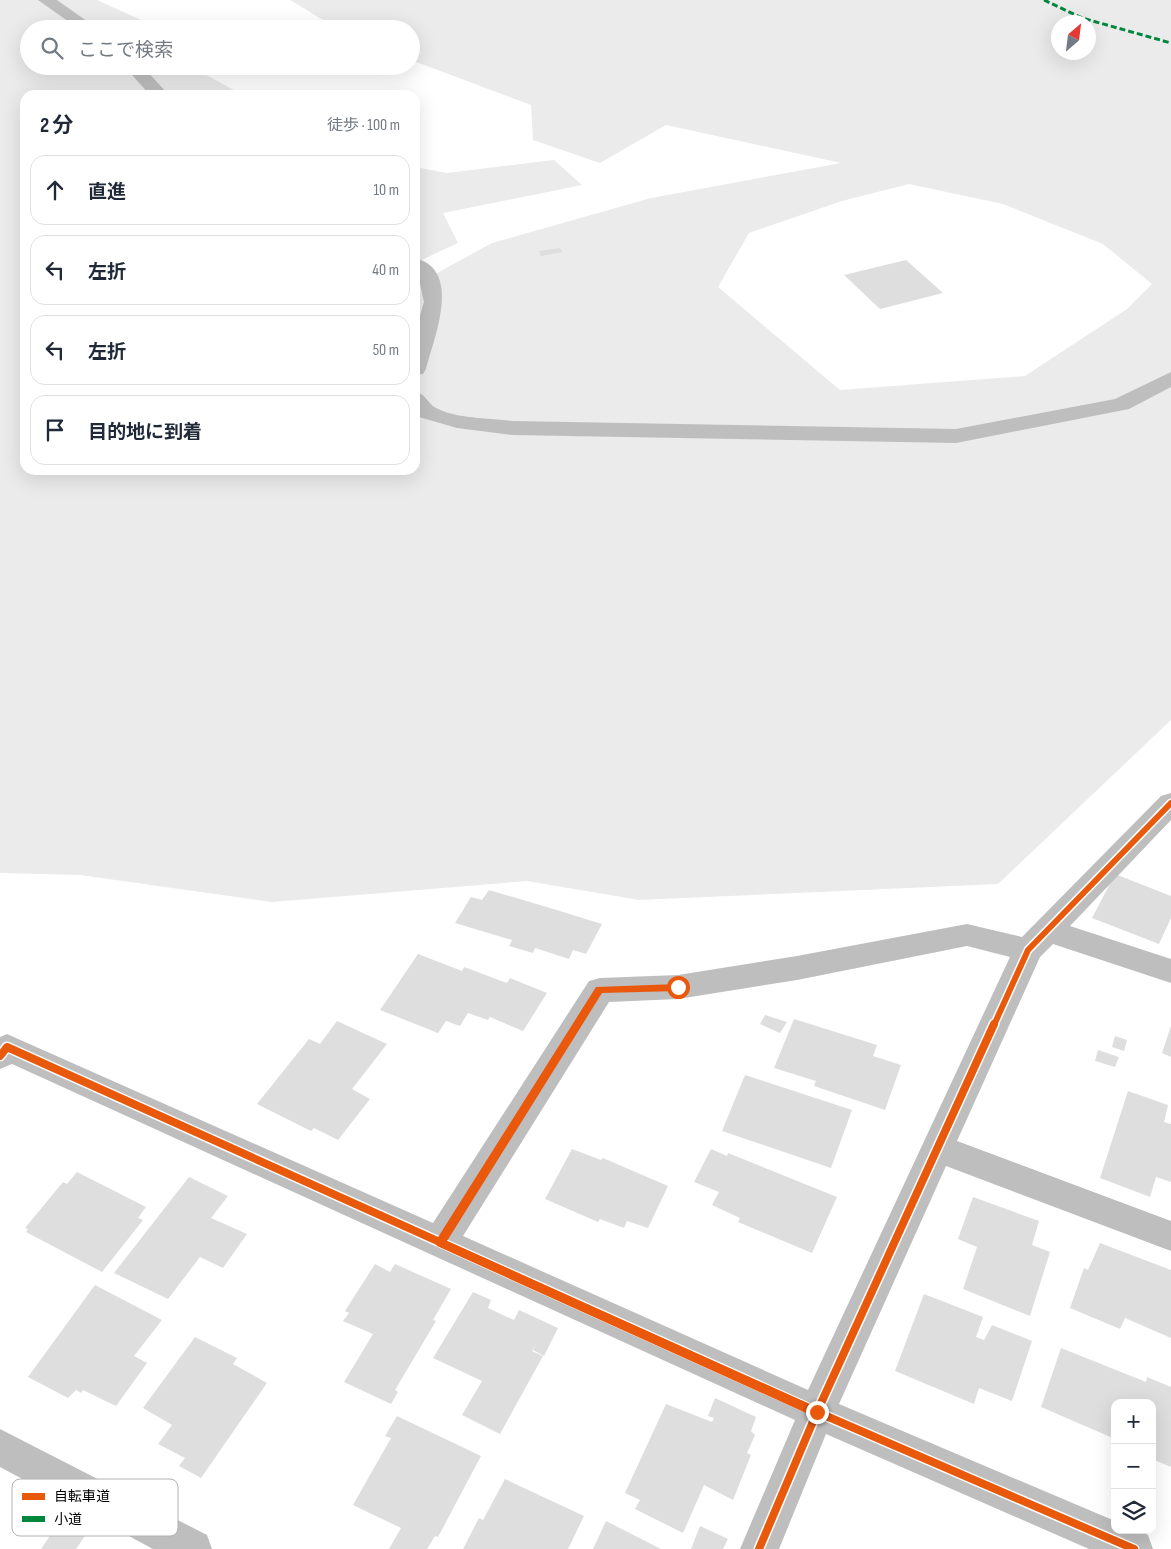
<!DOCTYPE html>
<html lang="ja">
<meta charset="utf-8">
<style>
:root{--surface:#fff;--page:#f2f2f3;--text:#1f2937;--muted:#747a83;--line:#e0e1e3}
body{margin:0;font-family:"Sofia Sans Condensed","Noto Sans JP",sans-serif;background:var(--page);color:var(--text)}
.controls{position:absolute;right:15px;bottom:15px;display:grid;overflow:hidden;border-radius:10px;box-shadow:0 5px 20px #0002}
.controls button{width:45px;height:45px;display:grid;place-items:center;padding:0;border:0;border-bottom:1px solid var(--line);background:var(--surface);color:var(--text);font:25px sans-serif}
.compass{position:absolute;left:1051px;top:15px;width:45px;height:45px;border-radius:50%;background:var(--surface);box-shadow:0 5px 20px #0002;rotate:28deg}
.stop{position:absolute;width:15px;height:15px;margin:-11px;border:4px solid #ea580c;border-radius:50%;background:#fff}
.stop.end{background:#ea580c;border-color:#fff;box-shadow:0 1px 5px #0008}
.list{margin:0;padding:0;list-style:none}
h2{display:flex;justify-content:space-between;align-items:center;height:65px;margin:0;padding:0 20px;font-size:21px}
h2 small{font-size:16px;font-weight:400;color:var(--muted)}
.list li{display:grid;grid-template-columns:32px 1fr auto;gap:15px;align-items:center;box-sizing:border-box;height:70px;margin:0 10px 10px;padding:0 10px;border:1px solid var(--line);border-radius:15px}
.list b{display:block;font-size:19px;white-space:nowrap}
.list em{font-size:16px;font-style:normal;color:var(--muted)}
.icon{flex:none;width:28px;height:28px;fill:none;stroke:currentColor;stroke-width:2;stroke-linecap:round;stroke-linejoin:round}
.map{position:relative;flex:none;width:1171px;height:1549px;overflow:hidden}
.search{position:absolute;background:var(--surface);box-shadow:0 5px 20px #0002;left:20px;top:20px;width:400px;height:55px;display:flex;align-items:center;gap:12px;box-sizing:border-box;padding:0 18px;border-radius:28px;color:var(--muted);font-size:19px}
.panel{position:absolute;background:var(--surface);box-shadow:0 5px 20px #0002;left:20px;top:90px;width:400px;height:385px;border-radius:15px}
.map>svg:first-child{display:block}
.green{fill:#ebebeb;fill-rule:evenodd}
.building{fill:#dedede}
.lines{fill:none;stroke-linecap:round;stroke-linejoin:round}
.minor{fill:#bebebe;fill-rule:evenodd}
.quiet{stroke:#00873e;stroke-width:3;stroke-dasharray:6 3;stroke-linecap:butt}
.cycleway-far1-casing{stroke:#fff;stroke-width:9}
.cycleway-casing{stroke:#fff;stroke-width:11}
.cycleway-far1{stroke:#e8590c;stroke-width:6}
.cycleway{stroke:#e8590c;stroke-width:8}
.route{fill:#ea580c}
.key{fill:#fff;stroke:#b2b2b2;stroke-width:1}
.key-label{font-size:14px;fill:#000}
</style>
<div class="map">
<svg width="1171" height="1549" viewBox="0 0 1171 1549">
<rect width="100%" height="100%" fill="#fff"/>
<g class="green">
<path d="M0,0h97l64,29h-132v37h161l53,29h-218v375h390v-185l77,-42 159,-45 190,-35 -175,-38 -66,38 -67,-23 -2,-35 -120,-45v-31h-73l-48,-29h881v720l-173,164 -359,16 -112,-19 -255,21 -192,-27 -80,-2zM1058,22h30v30h-30zM909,184l94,20 100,40 49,40 -25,25 -102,67 -185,14 -122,-103 31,-54 93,-32z"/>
<path d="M554,160l28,25 -139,28 15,30 -43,20v-96l32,6z"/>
</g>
<g class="building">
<path d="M560,248l3,4 -22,4 -2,-5z"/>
<path d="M906,260l37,33 -63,16 -36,-34z"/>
<path d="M1115,874l56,22v22l-12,26 -67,-26z"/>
<path d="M489,890l61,18 52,16 -16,30 -13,-4 -4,9 -34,-11 -2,5 -24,-7 3,-6 -57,-17 16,-26 11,3z"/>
<path d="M418,954l44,17 2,-4 43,16 3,-5 37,15 -24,38 -33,-14 -2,3 -20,-7 -8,13 -14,-5 -8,12 -58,-23z"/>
<path d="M765,1015l22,7 -7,11 -20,-9z"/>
<path d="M794,1019l83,26 -4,11 28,9 -16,45 -71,-24 2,-5 -42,-13z"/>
<path d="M337,1021l50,23 -35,45 18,10 -32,41 -24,-12 -3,3 -54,-27 52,-65 11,5z"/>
<path d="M1171,1026v31l-9,-4z"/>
<path d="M1115,1036l12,4 -3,11 -12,-4z"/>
<path d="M1098,1050l21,7 -4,10 -20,-6z"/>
<path d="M745,1075l107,35 -21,58 -109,-37z"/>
<path d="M1128,1091l40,14 -4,17 7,2v58l-15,-5 -6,20 -50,-19z"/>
<path d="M572,1149l29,11 2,-2 65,28 -20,42 -21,-7 -3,7 -24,-9 -2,3 -53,-23z"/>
<path d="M711,1149l16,7 1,-3 109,44 -25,56 -74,-31 2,-4 -28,-13 7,-13 -25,-10z"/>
<path d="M77,1172l69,35 -8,11 5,2 -41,52 -76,-40 2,-3 -3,-1 38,-46 4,2z"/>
<path d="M189,1177l39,19 -17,22 36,16 -24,34 -23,-11 -32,42 -54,-26z"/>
<path d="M973,1197l66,24 -7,24 18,7 -20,64 -67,-27 14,-42 -19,-8z"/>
<path d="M1100,1243l71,27v68l-46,-20 -5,11 -50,-21 14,-40 4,2z"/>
<path d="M375,1264l15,8 5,-8 56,25 -18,31 3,1 -41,69 3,2 -7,12 -47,-22 29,-48 -30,-13 6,-8 -4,-2z"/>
<path d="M95,1285l67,35 -28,36 13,7 -31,43 -33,-16 -2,3 -5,-3 -8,8 -40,-21z"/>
<path d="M473,1292l18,8 -3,8 26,12 5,-10 39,18 -14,28 -11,-6 4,-8 -5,9 11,5 -43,78 -38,-19 20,-34 -49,-23z"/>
<path d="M924,1294l59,23 -7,20 8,3 8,-15 40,16 -20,60 -33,-13 -5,16 -79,-33z"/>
<path d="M195,1337l42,21 -4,6 34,19 -66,95 -22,-12 6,-8 -27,-14 14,-19 -29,-17z"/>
<path d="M1061,1348l85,34 1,-5 24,10v80l-19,-8v-56h-37v36l-74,-32z"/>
<path d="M715,1398l41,19 -5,14 4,4 -8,18 4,2 -18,45 -29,-15 -21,48 -48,-24 5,-9 -15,-7 41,-89 46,18 2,-4 -6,-2z"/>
<path d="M397,1416l84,40 -43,81 -3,-1 -8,13h-38l12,-21 -48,-23 38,-67 -6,-2z"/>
<path d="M505,1479l79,37 -16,33h-105l16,-31 4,2z"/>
<path d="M61,1519l26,14 -11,16h-35z"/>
<path d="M606,1521l55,28h-68z"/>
<path d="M700,1526l28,13 -5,10h-32z"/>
</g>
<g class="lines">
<g class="minor">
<path d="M38,0h19l41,29h-19z"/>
<path d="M124,66h18l27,29h-19z"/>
<path d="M415,258c48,12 19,80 11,111l-3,5 -8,1v-43l9,-30 -6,-27 -3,-1z"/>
<path d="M1171,372v15l-42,22 -173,34 -444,-8 -55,-7 -38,-11 -4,-5v-21c11,3 12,12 21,17 21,11 53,10 76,13l444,8 159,-30z"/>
<path d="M1171,793v27l-101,106 101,33v24l-118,-39 -13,13 -83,184 214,80v30l-225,-85 -107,238 276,117v9h21l12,5 5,14h-64l-263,-115 -47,115h-39l55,-129 -783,-356 -12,5v-32l7,-3 426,189 156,-242 11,-3 78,-3 119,-19 170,-32 55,13 139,-141zM967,946l43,11 -202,433 -345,-154 146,-234 69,-3 119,-19z"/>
<path d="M0,1429l207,106 5,14h-59l-153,-82z"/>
</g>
<path class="quiet" d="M1044,0l38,18 89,25"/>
<g class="cycleway-far1-casing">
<path id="cycleway-far1" d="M994,1025l34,-75 143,-147"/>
</g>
<g class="cycleway-casing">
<g id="cycleway">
<path d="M0,1056l7,-9 810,365 317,137"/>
<path d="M759,1549l58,-137 177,-388"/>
</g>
</g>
<use href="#cycleway-far1" class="cycleway-far1"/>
<use href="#cycleway" class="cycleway"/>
</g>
<path class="route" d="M678,984l5,3 -5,4 -76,2 -155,248 374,168 1,3 -5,6 -380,-172 -2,-4 161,-255z"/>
<rect x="12" y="1479" width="166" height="57" rx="8" class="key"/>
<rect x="22" y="1493" width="23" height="7" fill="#e8590c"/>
<rect x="22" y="1516" width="23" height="6" fill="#00873e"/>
<g class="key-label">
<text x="54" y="1501">自転車道</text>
<text x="54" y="1524">小道</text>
</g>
</svg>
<div class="controls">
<button>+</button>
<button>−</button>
<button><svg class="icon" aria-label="layers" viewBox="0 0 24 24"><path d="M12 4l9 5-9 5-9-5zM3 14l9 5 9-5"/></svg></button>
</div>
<svg class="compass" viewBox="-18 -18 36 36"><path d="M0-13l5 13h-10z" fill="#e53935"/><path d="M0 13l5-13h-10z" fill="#747a83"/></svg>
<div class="stop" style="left:678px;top:987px"></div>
<div class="stop end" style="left:817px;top:1412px"></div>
<div class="search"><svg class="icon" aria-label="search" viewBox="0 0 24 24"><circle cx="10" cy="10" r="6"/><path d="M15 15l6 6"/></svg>ここで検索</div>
<section class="panel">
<h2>2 分<small>徒歩 · 100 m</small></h2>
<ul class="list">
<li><svg class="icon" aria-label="ahead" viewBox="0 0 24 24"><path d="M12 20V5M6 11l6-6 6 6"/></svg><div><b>直進</b></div><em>10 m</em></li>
<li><svg class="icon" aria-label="left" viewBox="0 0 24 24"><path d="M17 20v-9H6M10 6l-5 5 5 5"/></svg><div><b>左折</b></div><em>40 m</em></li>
<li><svg class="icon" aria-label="left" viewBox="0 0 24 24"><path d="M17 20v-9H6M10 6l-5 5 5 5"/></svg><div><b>左折</b></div><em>50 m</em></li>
<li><svg class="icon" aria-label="arrive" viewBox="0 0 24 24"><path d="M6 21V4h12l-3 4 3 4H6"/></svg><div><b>目的地に到着</b></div></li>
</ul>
</section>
</div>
